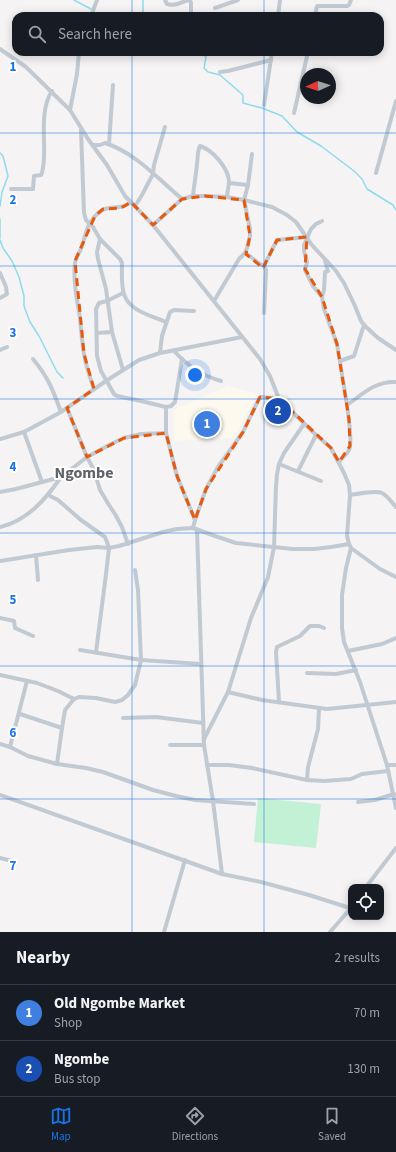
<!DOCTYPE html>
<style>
:root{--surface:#171b24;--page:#20242c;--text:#f1f3f6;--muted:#9ea1a6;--line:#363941;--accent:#1a73e8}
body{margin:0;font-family:"Source Sans 3",sans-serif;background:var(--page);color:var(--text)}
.controls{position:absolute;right:12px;bottom:12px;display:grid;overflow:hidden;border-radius:8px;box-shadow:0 2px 10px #0003}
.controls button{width:36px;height:36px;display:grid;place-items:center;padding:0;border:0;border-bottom:1px solid var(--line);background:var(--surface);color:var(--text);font:20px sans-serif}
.compass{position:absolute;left:300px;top:68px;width:36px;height:36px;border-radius:50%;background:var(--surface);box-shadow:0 2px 10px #0003;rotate:267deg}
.you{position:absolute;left:195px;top:375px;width:14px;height:14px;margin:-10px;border:3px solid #fff;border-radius:50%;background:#1a73e8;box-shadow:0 0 0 6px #1a73e833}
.badge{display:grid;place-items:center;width:26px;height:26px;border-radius:50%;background:var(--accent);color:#fff;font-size:13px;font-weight:700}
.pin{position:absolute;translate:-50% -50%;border:2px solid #fff;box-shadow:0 1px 4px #0006}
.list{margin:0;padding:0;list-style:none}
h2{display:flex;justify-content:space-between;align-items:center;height:52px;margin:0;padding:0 16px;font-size:17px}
h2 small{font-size:13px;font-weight:400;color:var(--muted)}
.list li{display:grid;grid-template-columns:26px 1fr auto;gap:12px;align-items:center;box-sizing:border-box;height:56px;padding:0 16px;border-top:1px solid var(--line)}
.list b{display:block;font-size:15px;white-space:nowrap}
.list p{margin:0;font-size:13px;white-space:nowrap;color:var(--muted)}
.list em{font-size:13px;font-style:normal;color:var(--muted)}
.icon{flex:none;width:22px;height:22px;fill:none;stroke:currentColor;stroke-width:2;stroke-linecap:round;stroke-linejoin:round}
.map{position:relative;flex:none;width:396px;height:932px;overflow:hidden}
.search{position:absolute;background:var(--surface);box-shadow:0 2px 10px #0003;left:12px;right:12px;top:12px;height:44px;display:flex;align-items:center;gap:10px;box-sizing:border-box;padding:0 14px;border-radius:12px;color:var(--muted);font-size:15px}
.sheet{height:164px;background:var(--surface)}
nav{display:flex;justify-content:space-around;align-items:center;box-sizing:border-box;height:56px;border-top:1px solid var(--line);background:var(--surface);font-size:11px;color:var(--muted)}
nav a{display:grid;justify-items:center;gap:2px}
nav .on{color:var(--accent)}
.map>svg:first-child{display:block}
.commercial{fill:#fdf9ef}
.green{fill:#c3f1d5}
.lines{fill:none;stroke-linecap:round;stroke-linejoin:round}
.stream{stroke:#90daee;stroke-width:1.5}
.minor{stroke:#c1cad2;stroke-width:4}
.marked{fill:none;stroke:#e8590c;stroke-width:3;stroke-dasharray:8 5;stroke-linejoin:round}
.grid{fill:none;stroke:#1a73e8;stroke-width:1;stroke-opacity:0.55}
.labels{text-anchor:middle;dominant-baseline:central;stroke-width:4;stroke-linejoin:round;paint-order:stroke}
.district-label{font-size:16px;font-weight:bold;fill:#5f6368;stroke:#fff}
.grid-label{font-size:13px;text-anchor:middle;font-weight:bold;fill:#1a73e8;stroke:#fff;stroke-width:4;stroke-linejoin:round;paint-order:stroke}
</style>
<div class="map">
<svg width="396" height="932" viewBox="0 0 396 932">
<rect width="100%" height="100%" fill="#f5f3f3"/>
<path class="commercial" d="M228,386l29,8 -23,44 -58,3 -2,-1 -1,-30z"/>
<path class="green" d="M258,798l63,6 -5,44 -62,-6z"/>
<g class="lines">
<g class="stream">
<path d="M74,0l17,9"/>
<path d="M98,14l18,2"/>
<path d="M142,16l1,-1v-15"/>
<path d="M199,52l7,5 -2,11 4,4 12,3 23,20v8l19,5 20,8 15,16 24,14 33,25 8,8 5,10 26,16 3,5"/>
<path d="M0,153l3,3 5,20 -6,16 -2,14"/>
<path d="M0,219v19"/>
<path d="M0,240l3,8 9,13 7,16 5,19v10l6,16 9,14 18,36 6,6"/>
</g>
<g class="minor">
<path d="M165,0l2,4c10,3 14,-3 23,-4l1,3v13"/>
<path d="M215,8l23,-8"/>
<path d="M91,16l6,-16"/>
<path d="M278,16l2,-16"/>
<path d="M315,16l2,-10h30l2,-1 2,-5"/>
<path d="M0,49l26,18 44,43 18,29 19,26 18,31 28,29 107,134 10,17 9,23 35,34 17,15 13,25 5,12 1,10 -3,41 2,8 2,4 -5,20 -4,27v33l2,14 16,40 27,83 9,43"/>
<path d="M220,72l8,-1 43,-11"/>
<path d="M264,105l8,-53"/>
<path d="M70,110l7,-36 2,-22"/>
<path d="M294,113l14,-61"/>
<path d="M81,130l3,83 2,7 7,7 7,12 20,20 2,4c0,10 -1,22 2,31 5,17 28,22 42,28"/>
<path d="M109,144l4,-59"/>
<path d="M92,145h8l5,-2c31,10 53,36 77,56"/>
<path d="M376,173l20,-72"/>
<path d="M229,183l19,2"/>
<path d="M11,189h22l1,-13 7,-1 1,-2c1,-5 2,-10 2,-16 1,-21 -4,-48 8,-66"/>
<path d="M193,196c1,-11 3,-21 4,-32 1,-6 0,-12 3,-18 13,4 28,22 29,35 0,6 -2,11 -2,16"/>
<path d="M135,206l7,-11 11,-21 1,-9 11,-38"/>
<path d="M322,221l-6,3 -5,5 -7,16v6l3,11 -2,8 8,16 9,11 2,12 13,35 10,61"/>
<path d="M153,225l29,-26 11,-3h12l22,1 17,3 28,7 15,8 9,7 15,22 25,27 8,12 11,23 6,15 3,4 14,13 18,12"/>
<path d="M100,239l-3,13 1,7 8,30 6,43 11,38"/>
<path d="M245,253c7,4 12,10 19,13l2,4 -2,43"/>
<path d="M264,266l13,-26 30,-3"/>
<path d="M0,273l6,14 1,7 -7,4"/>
<path d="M123,293l-16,8 -8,2 -3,6 1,47 4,15 13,23 3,2 24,5 25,6"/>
<path d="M322,297l2,-7 1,-18 3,-1 -3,-10"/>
<path d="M214,301l25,-42 6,-6 2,-5 3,-12v-7l-6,-29 4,-15 4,-31"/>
<path d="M97,333l15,-1"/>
<path d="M0,350l7,-3"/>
<path d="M174,351c13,14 29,25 47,30"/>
<path d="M160,353l2,-17 8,-24 4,-2 20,1"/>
<path d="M33,359c15,18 20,31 28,53"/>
<path d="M340,361l14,-5 10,-31"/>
<path d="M94,389c-4,-11 -8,-23 -10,-35 -2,-12 -3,-24 -4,-36 -3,-18 -7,-37 -5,-55 1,-6 5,-11 7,-17 4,-11 4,-20 13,-30 14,-15 22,-3 36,-14"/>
<path d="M67,408l20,49 7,13 6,20 9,15 6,9 7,13 6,17"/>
<path d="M24,432l18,50"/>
<path d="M166,433v-26l5,-1 4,-4 7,-43"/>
<path d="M0,439l24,-7 37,-20 45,-31 33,-21 21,-7 82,-16"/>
<path d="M339,462c3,-4 8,-8 10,-12 4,-8 -1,-35 -2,-45 16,-11 28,-24 49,-23"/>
<path d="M279,464l42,17"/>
<path d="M298,471l18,-36"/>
<path d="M0,492l16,-3 45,-12 26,-20 26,-14 11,-5 17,-4 25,-1 11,43 18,44 -2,8"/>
<path d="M48,495l10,5 23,20 24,17 2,5 2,6 -3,26 -10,78"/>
<path d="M350,495c8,-1 26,-5 32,-2 6,3 10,10 14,14"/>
<path d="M195,520l11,-31 12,-22 25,-35 16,-33 3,-2 17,2"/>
<path d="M0,527c27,-6 46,-28 61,-50"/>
<path d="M197,530l7,215 9,56 9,73"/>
<path d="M351,548l29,21 16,8"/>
<path d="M36,555l2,25"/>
<path d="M0,561l69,-11 28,-3 12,1 10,-2 44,-14 14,-3 16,-1 25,9 18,6 57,6h21l17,-2 18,-3"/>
<path d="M0,618l14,3 1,7 18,8"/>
<path d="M80,650l61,10 60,4"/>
<path d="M348,651l34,-7 14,-6"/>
<path d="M307,673l29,1 20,-4"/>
<path d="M0,675l37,8 21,8 16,8"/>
<path d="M228,692l34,8 65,9 69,-7"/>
<path d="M279,702l-3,-50 1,-5 23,-11 10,-10h9l5,2"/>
<path d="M20,714l42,14 -5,36"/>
<path d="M123,718l33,-1 47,6"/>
<path d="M62,728l3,-18 9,-11 5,-2 17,1 19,4 7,-2 6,-5 7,-10 6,-25 -3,-70 -3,-20"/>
<path d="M204,739l24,-47 23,-74 17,-41 6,-30 2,-61 1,-12 2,-10 5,-11 20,-29"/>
<path d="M0,744l10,3 18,9 29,8 29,4 17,4 50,18 23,6 19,4 59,4"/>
<path d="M170,745h34"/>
<path d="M10,747l17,-66"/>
<path d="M207,765h22l23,3 55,12 17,1 27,-2 11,-5 26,-3"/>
<path d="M387,765h9"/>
<path d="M307,780l1,-13 10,-38 1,-20"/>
<path d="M0,795l222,79 39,8 48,13 41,13"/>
<path d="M358,802l17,-2 19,-6"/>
<path d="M0,858l12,3"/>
<path d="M366,887l30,-39"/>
<path d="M164,932l21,-72"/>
<path d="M330,932l21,-24"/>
</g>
</g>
<path class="marked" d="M205,196l39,4 6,36 -4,18 17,14 14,-28 30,-3 -2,32 17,28 15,47 12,75 1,27 -11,16 -8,-14 -52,-49 -19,-2 -17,35 -37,57 -11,31 -18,-44 -11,-43 -42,5 -37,19 -20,-49 27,-19 -10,-35 -9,-93 20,-45 8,-7 18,-1 10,-6 22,23 29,-26z"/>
<path class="grid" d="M132,0v16M264,0v16M132,52v880M264,52v880M0,133h396M0,266h396M0,399h396M0,533h396M0,666h396M0,799h396"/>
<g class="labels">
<g class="district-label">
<text x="84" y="473">Ngombe</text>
</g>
</g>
<g class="grid-label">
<text x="13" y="71">1</text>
<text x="13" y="204">2</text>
<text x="13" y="337">3</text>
<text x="13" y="471">4</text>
<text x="13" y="604">5</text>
<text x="13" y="737">6</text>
<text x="13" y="870">7</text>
</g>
</svg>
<div class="controls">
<button><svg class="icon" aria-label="locate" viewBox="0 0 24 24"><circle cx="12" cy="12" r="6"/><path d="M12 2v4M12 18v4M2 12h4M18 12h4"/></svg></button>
</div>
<svg class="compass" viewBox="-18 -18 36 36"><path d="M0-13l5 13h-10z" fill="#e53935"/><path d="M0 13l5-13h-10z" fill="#9ea1a6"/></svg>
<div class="you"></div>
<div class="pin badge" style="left:207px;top:424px;background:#3f7fe0">1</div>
<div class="pin badge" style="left:278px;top:411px;background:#1a4fb4">2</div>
<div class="search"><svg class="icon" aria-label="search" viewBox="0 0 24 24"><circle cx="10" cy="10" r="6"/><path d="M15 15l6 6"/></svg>Search here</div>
</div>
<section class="sheet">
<h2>Nearby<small>2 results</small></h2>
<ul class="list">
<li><span class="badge" style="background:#3f7fe0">1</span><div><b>Old Ngombe Market</b><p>Shop</p></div><em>70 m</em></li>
<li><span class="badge" style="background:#1a4fb4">2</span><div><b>Ngombe</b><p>Bus stop</p></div><em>130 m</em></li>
</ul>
</section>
<nav>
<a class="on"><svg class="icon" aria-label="map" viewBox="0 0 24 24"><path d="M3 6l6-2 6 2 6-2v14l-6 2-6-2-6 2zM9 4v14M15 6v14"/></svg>Map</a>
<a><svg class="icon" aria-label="directions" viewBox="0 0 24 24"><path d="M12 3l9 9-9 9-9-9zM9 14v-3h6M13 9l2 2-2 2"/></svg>Directions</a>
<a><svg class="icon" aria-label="saved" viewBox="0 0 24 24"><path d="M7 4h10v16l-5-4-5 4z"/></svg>Saved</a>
</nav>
